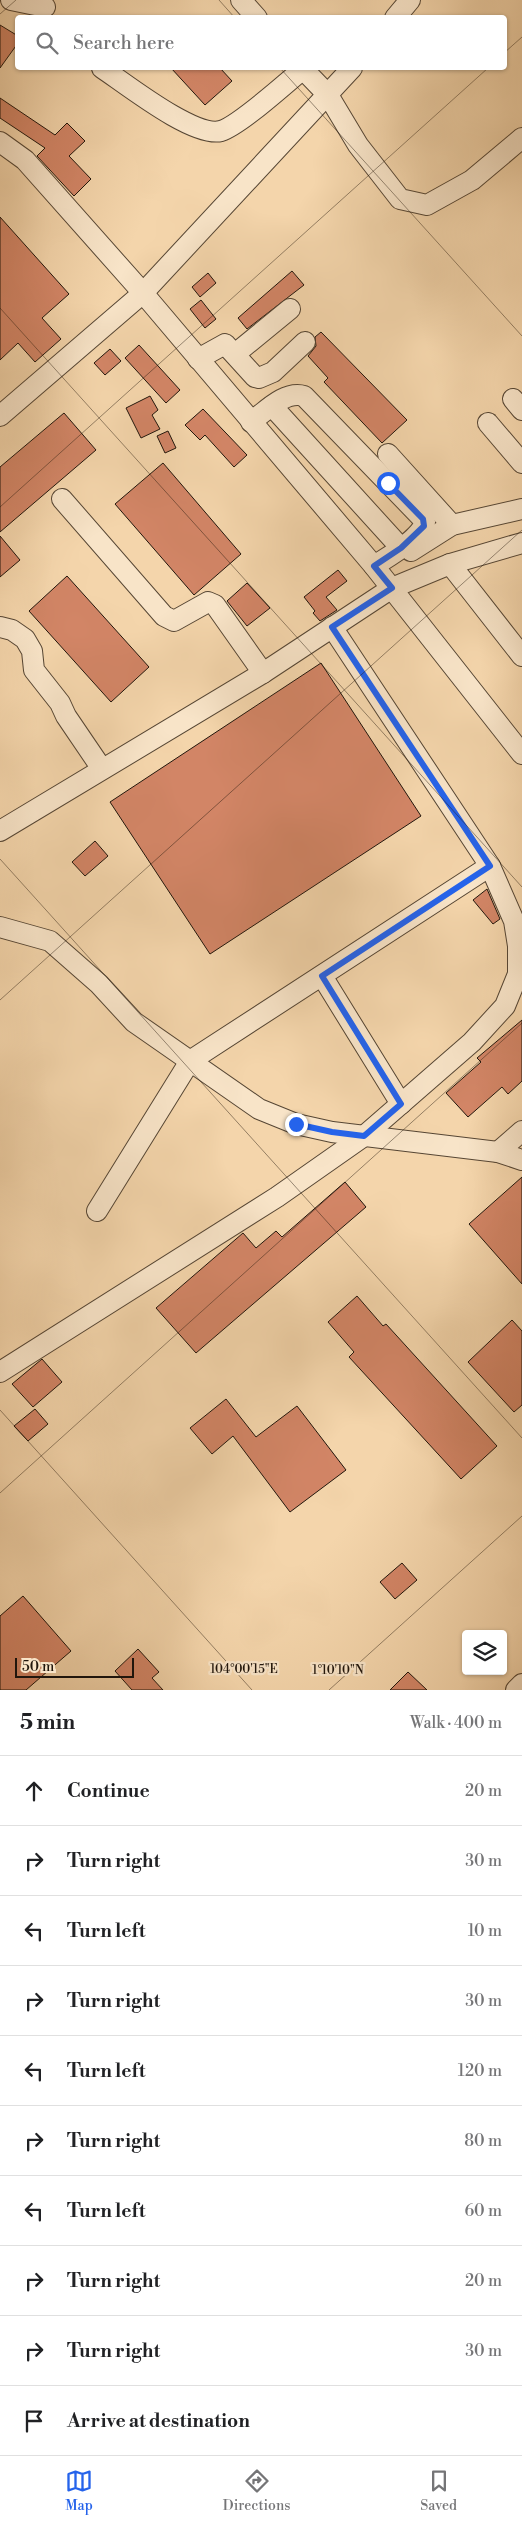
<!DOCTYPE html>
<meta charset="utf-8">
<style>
:root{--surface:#fff;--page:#f2f2f2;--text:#202124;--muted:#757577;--line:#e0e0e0;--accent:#2563eb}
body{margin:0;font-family:"Libre Bodoni",serif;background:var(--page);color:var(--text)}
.controls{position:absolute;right:15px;bottom:15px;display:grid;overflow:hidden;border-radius:5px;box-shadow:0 1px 4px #0004}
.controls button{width:45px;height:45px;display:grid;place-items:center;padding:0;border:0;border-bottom:1px solid var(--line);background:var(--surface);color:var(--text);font:25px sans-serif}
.scale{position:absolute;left:15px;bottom:12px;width:119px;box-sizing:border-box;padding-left:5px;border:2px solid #21160c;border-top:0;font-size:14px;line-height:18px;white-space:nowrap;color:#21160c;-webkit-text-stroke:4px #f8e4c8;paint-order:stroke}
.stop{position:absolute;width:15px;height:15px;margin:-11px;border:4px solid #2563eb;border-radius:50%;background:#fff}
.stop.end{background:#2563eb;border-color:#fff;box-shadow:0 1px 5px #0008}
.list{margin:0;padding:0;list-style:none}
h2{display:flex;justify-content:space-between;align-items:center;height:65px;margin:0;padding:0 20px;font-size:21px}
h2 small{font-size:16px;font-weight:400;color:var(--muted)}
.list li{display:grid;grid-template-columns:32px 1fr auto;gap:15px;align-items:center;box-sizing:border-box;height:70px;padding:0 20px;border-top:1px solid var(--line)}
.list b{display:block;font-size:19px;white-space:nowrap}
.list em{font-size:16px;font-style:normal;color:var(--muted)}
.icon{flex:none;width:28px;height:28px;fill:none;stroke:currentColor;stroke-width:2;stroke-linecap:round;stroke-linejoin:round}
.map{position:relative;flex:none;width:522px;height:1690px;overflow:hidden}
.search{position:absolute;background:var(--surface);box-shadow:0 1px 4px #0004;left:15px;right:15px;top:15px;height:55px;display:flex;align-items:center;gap:12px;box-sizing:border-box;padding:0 18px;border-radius:5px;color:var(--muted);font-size:19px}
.sheet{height:765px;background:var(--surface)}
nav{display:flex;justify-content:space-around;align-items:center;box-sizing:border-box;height:70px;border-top:1px solid var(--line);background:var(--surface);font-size:14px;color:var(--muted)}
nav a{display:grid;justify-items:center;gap:2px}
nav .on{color:var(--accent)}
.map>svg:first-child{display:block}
.building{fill:#d28566;stroke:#21160c}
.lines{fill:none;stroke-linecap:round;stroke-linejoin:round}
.minor-casing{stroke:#564634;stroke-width:22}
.minor{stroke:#f8e4c8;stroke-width:20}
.route{stroke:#2563eb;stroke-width:6}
.ticks{fill:none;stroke:#21160c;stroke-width:1;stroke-opacity:0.45}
.ticks-label{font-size:12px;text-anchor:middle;fill:#21160c;stroke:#f8e4c8;stroke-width:4.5;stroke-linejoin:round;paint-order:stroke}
</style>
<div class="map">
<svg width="522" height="1690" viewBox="0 0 522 1690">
<rect width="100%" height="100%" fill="#f4d5ab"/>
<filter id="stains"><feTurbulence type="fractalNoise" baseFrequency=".004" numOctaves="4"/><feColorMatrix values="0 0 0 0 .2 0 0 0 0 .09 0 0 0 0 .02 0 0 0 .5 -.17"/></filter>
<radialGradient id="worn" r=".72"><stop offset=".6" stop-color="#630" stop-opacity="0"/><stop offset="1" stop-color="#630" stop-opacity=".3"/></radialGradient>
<g class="building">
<path d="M0,25l18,11v7l-18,25z"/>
<path d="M171,68h49l12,13 -27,24z"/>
<path d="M0,98l55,37 12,-12 18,18 -16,15 22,23 -17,17 -37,-40 8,-8 -45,-30z"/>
<path d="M0,217l69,77 -27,24 19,21 -26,23 -17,-19 -18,17z"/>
<path d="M292,271l12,14 -57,44 -9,-11z"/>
<path d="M208,273l8,10 -16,14 -8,-10z"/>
<path d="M201,300l15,19 -11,9 -15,-19z"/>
<path d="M321,332l86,88 -25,23 -58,-61 4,-4 -20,-22 8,-10 -1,-9z"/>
<path d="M139,345l41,45 -14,13 -41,-45z"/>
<path d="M110,349l11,12 -16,14 -11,-12z"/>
<path d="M150,396l8,14 -6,5 8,14 -19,9 -15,-30z"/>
<path d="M203,409l44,46 -13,12 -29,-32 -5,5 -15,-15z"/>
<path d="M64,413l32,37 -96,82v-65z"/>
<path d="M168,431l8,17 -11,5 -8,-17z"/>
<path d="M163,463l78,91 -47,41 -79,-91z"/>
<path d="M0,536l20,24 -20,17z"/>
<path d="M338,570l9,11 -21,16 11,13 -17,11 -7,-8 2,-2 -11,-14z"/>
<path d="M67,576l82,91 -38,35 -82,-91z"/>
<path d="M247,583l23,25 -23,18 -20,-25z"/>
<path d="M321,663l100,153 -211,138 -100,-152z"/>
<path d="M95,841l13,15 -23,20 -13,-14z"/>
<path d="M487,889l13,30 -7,5 -20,-24z"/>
<path d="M522,1020v61l-14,13 -6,-7 -34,30 -22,-24 35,-31 -4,-4z"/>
<path d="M522,1177v107l-53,-60z"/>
<path d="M345,1182l21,25 -170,146 -40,-45 87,-75 13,15 20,-17 6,6z"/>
<path d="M357,1296l26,30 3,-2 111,122 -36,33 -112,-122 5,-5 -26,-30z"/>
<path d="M512,1320l10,11v74l-8,7 -46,-50z"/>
<path d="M42,1359l20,23 -29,25 -21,-23z"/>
<path d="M226,1399l30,38 41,-31 49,64 -56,42 -57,-76 -21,18 -22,-26z"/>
<path d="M35,1409l13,15 -20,17 -14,-15z"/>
<path d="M402,1563l15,17 -22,19 -15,-17z"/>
<path d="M23,1596l48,55 -45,39h-26v-74z"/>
<path d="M138,1649l21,23 -7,6 11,12h-31l-17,-19z"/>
<path d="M408,1672l19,18h-37z"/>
</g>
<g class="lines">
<g class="minor-casing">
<g id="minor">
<path d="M11,0l34,7"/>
<path d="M241,0l16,18"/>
<path d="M395,18l15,-18"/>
<path d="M102,68c24,16 92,70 119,63 19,-6 65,-48 82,-62"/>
<path d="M302,68l26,27 30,50 42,54 27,6 45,-25 50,-42"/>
<path d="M0,142l25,18 118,133 231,273 148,188"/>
<path d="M235,354l55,-45"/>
<path d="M198,359l27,-15 30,33 4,1 14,-6 32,-30"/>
<path d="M513,399l9,11"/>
<path d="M272,406l129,142"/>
<path d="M0,416l143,-123 209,-225"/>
<path d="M251,422c14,-10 34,-32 53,-26l119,123 2,3c-5,17 -36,34 -51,44"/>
<path d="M488,423l34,40"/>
<path d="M388,454l64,71"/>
<path d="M62,499l102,117 10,5 34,-19 7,3 48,68"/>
<path d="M411,551l41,-26 70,-16"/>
<path d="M450,564l72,92"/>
<path d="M0,627l12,3 13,9 7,12 2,19 26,33 6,13 36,53"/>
<path d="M0,831l263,-158 129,-85 58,-24 72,-21"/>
<path d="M0,927l50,14 49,43 35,38 125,87 37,15 36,8 166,20 24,8"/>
<path d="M322,976l79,128"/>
<path d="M498,1152l24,-21"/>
<path d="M97,1211l93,-150 300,-195 -158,-239"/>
<path d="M0,1372l277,-175 87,-61 108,-94 33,-36 13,-32v-28l-4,-25 -24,-55"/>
<path d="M516,1690l6,-6"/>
</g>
</g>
<use href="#minor" class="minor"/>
</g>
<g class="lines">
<path class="route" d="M296,1124l36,8 32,4 37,-32 -79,-128 168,-110 -158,-239 60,-39 -18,-22 27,-18 23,-22 -1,-7 -35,-36"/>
</g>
<path class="ticks" d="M219,0l16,18M0,14l16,-14M504,53l18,-16M280,68l242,268M0,308l522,579M0,507l488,-439M0,859l522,579M0,1000l522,-470M0,1410l252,280M0,1493l522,-470M329,1690l193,-174"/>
<g class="ticks-label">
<text x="244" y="1673">104°00'15"E</text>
<text x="338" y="1674">1°10'10"N</text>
</g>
<rect width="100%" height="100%" filter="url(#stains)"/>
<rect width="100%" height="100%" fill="url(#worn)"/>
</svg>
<div class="controls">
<button><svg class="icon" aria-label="layers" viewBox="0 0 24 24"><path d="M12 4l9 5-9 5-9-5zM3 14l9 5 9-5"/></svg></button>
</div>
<div class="scale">50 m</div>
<div class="stop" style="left:388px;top:483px"></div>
<div class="stop end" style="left:296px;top:1124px"></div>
<div class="search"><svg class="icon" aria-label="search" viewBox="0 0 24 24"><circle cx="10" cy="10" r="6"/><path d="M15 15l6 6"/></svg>Search here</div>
</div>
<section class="sheet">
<h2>5 min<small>Walk · 400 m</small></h2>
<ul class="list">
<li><svg class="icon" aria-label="ahead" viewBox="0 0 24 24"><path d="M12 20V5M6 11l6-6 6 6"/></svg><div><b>Continue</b></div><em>20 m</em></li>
<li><svg class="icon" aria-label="right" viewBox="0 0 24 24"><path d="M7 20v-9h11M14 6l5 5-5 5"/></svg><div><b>Turn right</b></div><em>30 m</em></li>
<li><svg class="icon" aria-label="left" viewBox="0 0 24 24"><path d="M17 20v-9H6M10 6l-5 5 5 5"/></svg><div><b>Turn left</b></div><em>10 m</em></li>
<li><svg class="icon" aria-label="right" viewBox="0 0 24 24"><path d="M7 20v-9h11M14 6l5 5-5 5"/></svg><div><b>Turn right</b></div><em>30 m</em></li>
<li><svg class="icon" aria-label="left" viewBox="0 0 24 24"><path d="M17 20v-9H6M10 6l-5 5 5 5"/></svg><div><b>Turn left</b></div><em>120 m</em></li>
<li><svg class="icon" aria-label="right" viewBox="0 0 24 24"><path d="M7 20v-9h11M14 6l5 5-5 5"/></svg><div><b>Turn right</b></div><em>80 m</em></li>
<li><svg class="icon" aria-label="left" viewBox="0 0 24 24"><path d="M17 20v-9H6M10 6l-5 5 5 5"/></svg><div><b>Turn left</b></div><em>60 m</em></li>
<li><svg class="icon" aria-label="right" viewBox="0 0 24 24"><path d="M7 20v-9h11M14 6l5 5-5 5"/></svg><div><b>Turn right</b></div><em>20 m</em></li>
<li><svg class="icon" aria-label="right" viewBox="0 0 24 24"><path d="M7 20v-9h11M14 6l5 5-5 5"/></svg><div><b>Turn right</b></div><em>30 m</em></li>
<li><svg class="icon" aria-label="arrive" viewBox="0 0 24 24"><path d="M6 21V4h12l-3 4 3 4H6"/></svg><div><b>Arrive at destination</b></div></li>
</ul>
</section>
<nav>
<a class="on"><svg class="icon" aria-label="map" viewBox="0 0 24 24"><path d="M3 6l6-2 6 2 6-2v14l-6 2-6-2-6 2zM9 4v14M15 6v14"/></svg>Map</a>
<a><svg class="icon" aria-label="directions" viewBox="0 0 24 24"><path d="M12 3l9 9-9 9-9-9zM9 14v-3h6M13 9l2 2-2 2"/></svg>Directions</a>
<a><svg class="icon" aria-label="saved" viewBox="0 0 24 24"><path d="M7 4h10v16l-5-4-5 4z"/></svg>Saved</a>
</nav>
